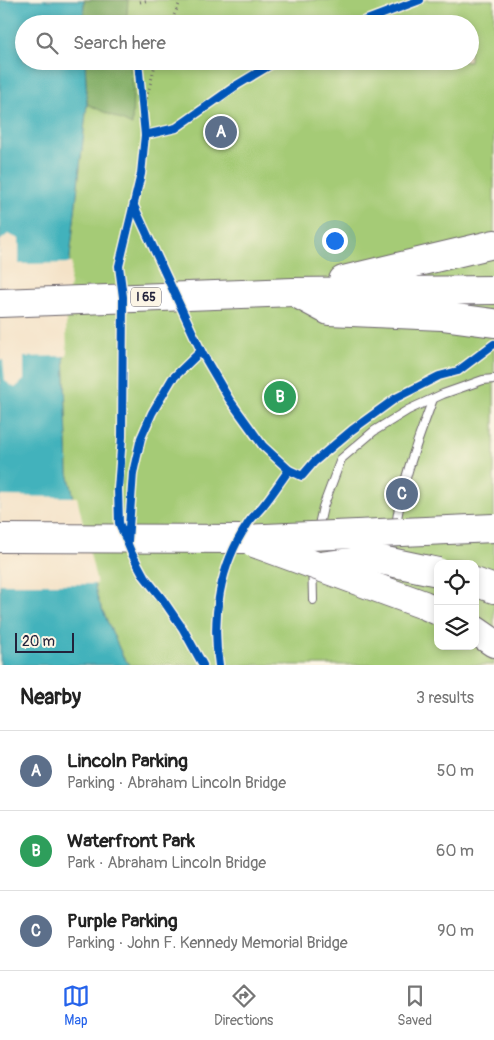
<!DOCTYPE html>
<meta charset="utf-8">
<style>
:root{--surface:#fff;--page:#f2f2f2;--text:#222;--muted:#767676;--line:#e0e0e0;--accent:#2563eb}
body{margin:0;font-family:Pangolin,sans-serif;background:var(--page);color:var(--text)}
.controls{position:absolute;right:15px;bottom:15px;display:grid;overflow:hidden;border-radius:10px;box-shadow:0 2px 8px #0003}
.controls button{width:45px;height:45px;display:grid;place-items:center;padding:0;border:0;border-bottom:1px solid var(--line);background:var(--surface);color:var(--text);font:25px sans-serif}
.scale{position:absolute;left:15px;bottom:12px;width:59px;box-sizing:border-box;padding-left:5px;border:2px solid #22223b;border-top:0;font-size:14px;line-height:18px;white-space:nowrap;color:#22223b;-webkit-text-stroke:4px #fcf5e5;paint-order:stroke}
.you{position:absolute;left:334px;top:240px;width:18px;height:18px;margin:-12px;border:4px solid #fff;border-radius:50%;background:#1a73e8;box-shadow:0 0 0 8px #1a73e833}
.badge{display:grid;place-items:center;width:32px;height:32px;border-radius:50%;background:var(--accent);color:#fff;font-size:16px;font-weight:700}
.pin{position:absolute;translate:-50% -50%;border:2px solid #fff;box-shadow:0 1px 5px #0006}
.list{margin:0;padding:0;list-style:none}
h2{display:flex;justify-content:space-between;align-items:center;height:65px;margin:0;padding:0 20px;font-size:21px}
h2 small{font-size:16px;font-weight:400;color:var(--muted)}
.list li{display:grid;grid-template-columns:32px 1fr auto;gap:15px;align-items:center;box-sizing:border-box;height:80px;padding:0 20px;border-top:1px solid var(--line)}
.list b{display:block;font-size:19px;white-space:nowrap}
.list p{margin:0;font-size:16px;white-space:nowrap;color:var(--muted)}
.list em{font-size:16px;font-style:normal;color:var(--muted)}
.icon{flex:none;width:28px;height:28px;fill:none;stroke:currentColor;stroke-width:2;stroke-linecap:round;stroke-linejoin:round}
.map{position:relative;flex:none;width:494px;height:665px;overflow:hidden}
.search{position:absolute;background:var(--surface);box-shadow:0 2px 8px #0003;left:15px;right:15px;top:15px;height:55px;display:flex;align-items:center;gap:12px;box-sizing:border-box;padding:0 18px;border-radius:28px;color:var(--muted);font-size:19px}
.sheet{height:305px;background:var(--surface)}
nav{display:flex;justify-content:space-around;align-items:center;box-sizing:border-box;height:70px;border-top:1px solid var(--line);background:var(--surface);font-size:14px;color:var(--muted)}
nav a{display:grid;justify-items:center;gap:2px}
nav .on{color:var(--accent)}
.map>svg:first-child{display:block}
.green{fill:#a5cb76;stroke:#647658;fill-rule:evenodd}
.forest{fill:#84af67;stroke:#536851}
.water{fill:#42b2bc;stroke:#326a7c}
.pier{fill:#f4e2c7}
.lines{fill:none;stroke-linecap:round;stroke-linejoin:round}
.service-casing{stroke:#6c656c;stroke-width:10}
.motorway-casing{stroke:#6c656c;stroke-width:30}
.path{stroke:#6c656c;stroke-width:3;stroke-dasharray:1 4;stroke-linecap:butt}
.service{stroke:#fff;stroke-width:8}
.motorway{stroke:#fff;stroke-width:28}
.motorway-bridge-casing{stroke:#6c656c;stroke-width:30;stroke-linecap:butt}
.motorway-bridge{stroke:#fff;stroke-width:28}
.cycleway-casing{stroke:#fcf5e5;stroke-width:11}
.cycleway{stroke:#0057b8;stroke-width:8}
.labels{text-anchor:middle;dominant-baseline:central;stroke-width:4;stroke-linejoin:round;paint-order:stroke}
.shield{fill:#fcf5e5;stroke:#63616e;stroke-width:1}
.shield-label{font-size:12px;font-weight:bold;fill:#22223b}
</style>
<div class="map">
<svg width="494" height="665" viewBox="0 0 494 665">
<rect width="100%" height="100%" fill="#fcf5e5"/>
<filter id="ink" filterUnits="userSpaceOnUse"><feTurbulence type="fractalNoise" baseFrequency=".02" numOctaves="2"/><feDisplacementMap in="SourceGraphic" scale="10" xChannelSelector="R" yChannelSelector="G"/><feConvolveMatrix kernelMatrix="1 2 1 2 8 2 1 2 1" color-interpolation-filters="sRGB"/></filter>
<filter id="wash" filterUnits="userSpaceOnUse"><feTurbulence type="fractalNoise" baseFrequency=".0096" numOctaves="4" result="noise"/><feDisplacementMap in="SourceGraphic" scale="20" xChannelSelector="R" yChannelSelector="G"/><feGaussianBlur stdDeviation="1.12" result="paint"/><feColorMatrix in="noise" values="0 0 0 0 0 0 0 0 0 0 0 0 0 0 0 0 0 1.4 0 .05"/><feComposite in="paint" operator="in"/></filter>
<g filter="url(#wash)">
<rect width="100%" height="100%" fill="#f4e2c7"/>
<path class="green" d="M84,0h410v665h-364l-7,-8 -25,-57 -30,-127 -5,-153 24,-216 -2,-43h385v-37h-387zM438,564h37v82h-37z"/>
<g class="forest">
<path d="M84,0h44l-2,24h-43z"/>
<path d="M85,61h45l3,27 -1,37 -45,-21z"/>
</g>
<path class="water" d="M0,0h84l-1,24h-59v37h61l2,43 -24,216 5,153 30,127 25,57 7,8h-130z"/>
<g class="pier">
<path d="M8,234l11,5v25l53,-1 -6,57 1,36 -43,1v23l-9,8 -10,-7 -2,-21h-3v-119z"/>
<path d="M0,496l77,1 20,87h-97z"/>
</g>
</g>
<g filter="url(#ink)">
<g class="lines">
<g class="service-casing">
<g id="service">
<path d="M396,527c5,-44 22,-87 37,-128"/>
<path d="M313,600l-1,-44 11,-49 18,-48 33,-28 34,-21 35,-16 40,-14 11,-1"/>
</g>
</g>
<g class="motorway-casing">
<g id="motorway">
<path d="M343,280l151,-36"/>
<path d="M301,296l28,15 113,5 52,7"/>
<path d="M0,303l293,-11 201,-2"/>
<path d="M0,538l243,1"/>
<path d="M475,582l19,7"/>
<path d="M475,630l19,13"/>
</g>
</g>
<g class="path">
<path d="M140,2l9,-2"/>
<path d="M170,24l11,-24"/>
<path d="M143,113l13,-52"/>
</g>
<use href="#service" class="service"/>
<use href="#motorway" class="motorway"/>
<g class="motorway-bridge-casing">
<g id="motorway-bridge">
<path d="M243,539l251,-11"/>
<path d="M254,543l170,62 14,6"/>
<path d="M321,566l55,-7 62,13"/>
</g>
</g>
<use href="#motorway-bridge" class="motorway-bridge"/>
<g class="cycleway-casing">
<g id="cycleway">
<path d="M356,24l64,-24"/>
<path d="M138,61l7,74 -4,39 -22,92 4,31 -1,140 -4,52 1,34 13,31 12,22 19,24 20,29 20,36"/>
<path d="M145,135l31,-7 61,-43 40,-24"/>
<path d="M134,206l68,147 27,46 34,47 26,24 13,6 12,-14 38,-32 44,-32 43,-22 19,-5 36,-27"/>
<path d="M128,541l5,-68 8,-35 11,-25 20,-34 29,-28"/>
<path d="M219,665c-8,-47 1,-100 28,-140 4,-7 10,-12 15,-18 10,-12 18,-25 27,-37"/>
</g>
</g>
<use href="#cycleway" class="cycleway"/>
</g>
</g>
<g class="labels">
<rect class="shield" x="131" y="287.5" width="30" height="19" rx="4"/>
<g class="shield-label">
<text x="146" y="297">I 65</text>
</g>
</g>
</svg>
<div class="controls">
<button><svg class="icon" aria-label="locate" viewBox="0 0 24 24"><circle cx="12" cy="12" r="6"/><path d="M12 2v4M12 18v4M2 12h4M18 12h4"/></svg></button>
<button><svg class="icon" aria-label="layers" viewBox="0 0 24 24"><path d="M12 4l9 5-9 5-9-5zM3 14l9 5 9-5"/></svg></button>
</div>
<div class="scale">20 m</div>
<div class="you"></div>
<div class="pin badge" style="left:221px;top:132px;background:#5c6f8a">A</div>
<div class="pin badge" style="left:280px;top:397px;background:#2e9e5b">B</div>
<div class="pin badge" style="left:402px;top:494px;background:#5c6f8a">C</div>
<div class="search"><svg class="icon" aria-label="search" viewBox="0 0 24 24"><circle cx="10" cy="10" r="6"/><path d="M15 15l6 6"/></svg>Search here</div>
</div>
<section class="sheet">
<h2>Nearby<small>3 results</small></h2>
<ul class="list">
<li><span class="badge" style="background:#5c6f8a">A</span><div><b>Lincoln Parking</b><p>Parking · Abraham Lincoln Bridge</p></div><em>50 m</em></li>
<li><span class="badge" style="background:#2e9e5b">B</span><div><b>Waterfront Park</b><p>Park · Abraham Lincoln Bridge</p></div><em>60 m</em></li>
<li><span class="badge" style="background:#5c6f8a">C</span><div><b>Purple Parking</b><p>Parking · John F. Kennedy Memorial Bridge</p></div><em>90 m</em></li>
</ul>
</section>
<nav>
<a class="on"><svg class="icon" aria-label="map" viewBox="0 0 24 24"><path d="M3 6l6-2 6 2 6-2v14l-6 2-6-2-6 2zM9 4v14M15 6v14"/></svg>Map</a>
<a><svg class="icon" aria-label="directions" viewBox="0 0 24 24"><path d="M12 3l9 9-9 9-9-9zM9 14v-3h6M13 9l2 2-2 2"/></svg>Directions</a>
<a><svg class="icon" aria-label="saved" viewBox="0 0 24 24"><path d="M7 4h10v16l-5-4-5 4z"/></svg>Saved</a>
</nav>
